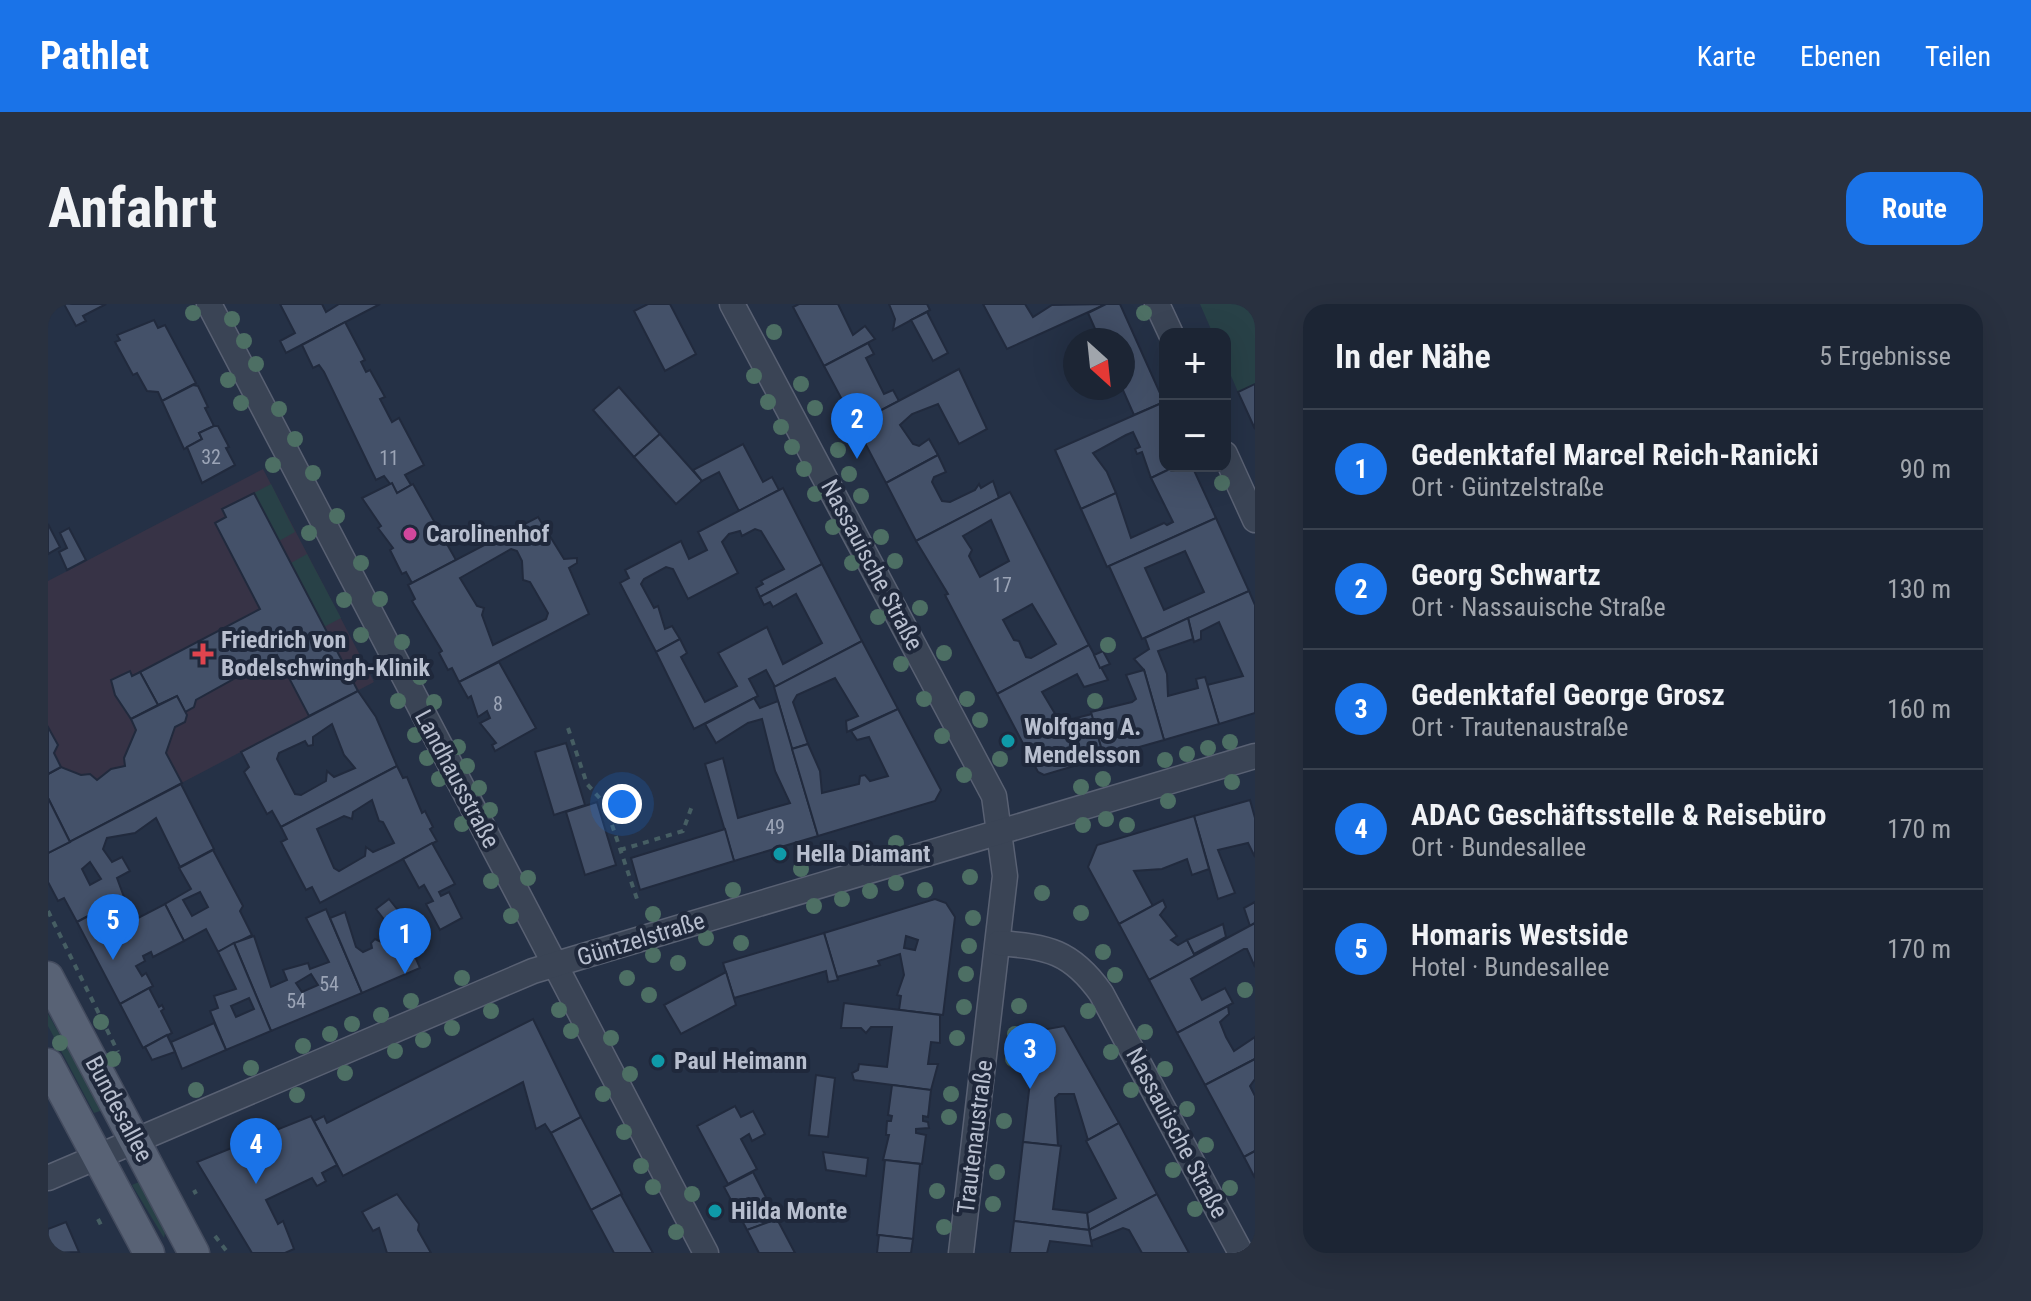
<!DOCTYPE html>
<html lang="de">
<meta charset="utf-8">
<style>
:root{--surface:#1c2534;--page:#293140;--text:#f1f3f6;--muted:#a0a5ac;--line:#3a424f;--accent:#1a73e8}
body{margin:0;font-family:"Roboto Condensed",sans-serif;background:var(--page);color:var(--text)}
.controls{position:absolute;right:24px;top:24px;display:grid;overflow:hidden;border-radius:16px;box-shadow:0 8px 32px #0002}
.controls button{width:72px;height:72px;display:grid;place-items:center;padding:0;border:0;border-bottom:2px solid var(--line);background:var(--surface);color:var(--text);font:40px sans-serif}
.compass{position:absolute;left:1015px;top:24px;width:72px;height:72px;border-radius:50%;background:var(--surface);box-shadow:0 8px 32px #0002;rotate:153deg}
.you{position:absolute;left:574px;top:500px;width:28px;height:28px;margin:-20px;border:6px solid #fff;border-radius:50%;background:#1a73e8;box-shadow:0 0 0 12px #1a73e833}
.badge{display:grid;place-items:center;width:52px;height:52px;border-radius:50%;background:var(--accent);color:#fff;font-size:26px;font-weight:700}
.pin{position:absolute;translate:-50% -66px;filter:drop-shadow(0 2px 4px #0008)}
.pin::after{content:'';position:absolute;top:42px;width:28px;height:24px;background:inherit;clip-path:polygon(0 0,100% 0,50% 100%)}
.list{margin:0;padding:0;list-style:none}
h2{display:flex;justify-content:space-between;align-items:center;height:104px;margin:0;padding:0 32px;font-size:34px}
h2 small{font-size:26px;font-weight:400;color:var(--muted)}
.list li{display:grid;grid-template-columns:52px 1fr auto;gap:24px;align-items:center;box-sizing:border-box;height:120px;padding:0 32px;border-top:2px solid var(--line)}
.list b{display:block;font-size:30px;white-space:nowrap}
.list p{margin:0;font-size:26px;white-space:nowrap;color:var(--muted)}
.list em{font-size:26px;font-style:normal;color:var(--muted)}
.map{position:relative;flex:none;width:1207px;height:949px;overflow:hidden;border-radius:24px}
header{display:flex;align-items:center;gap:48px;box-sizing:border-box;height:112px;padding:0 40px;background:var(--accent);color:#fff}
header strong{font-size:38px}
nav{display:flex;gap:44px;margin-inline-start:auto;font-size:28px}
.intro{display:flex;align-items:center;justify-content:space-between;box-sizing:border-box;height:192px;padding:0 48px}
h1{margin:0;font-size:56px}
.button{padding:20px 36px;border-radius:24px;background:var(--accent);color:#fff;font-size:28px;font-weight:700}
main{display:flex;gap:48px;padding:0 48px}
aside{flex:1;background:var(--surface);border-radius:24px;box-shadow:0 8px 32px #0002}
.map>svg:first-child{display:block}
.medical{fill:#373346}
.green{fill:#284147}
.building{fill:#445169;stroke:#212a3d;stroke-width:2;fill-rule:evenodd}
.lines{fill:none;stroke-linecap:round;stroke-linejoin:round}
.minor-casing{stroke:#596173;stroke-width:27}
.major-casing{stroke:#444c5f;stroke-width:33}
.path{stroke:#465e63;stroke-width:4;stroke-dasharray:6 6;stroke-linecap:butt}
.minor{stroke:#3a4455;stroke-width:24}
.major{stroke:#586275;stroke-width:30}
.tree{fill:#4d6f64}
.hotel-dot{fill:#d1479c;stroke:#1f283b;stroke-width:3}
.health-dot{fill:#e0444e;stroke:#1f283b;stroke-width:3}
.culture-dot{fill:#0f9aa8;stroke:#1f283b;stroke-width:3}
.labels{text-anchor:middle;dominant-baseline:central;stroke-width:8;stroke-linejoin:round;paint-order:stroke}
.number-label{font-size:20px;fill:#9ba4b6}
.poi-label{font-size:24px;font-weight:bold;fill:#b8bfcf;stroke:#1f283b;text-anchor:start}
.street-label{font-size:24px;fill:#b8bfcf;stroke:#1f283b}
</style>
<header>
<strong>Pathlet</strong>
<nav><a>Karte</a><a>Ebenen</a><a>Teilen</a></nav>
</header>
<div class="intro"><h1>Anfahrt</h1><a class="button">Route</a></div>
<main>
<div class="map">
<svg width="1207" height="949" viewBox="0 0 1207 949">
<rect width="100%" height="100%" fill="#253146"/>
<path class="medical" d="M215,165l111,213 -326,171v-272z"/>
<g class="green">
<path d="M1152,0h55v80l-17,8 -13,-30v-28h-12z"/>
<path d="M223,180l24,48 -16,9 -25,-48z"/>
<path d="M259,250l34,64 -17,9 -33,-64z"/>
<path d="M0,710l55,96 -9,3 -46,-87z"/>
<path d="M93,877l24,52 -1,5 -32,-53z"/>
</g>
<g class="building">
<path d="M16,0h42l-23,12 3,5 -10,5z"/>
<path d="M232,0h42l4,8 13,-8h41l-94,49 -6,-12 15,-8z"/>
<path d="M600,0h22l26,50 -31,17 -31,-60z"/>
<path d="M751,0h39l15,31 12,-9 10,13 -51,27 -31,-59z"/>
<path d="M841,0h38l3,6 -37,20 2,-11z"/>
<path d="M977,0l8,13 19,-12 54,-1 -99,45 -24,-45z"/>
<path d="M1058,0h14l44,98 -30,13 -12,-27 1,-48h-23l-12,-27z"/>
<path d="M879,8l21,41 -15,8 -22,-41z"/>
<path d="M106,16l4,8 7,-3 31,58 -34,18 -4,-9 -11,-1 -10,-18 -4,2 -18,-33 5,-2 -3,-5z"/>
<path d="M297,18l20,38 -4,2 5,10 4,-2 15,27 -5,2 12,23 7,-4 25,47 -19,10 6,10 -14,8 -13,-17 -8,4 -52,-108 -5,-7 -6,3 -11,-23z"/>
<path d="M820,39l6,11 -8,4 18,36 9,-4 6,11 -44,23 -31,-58z"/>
<path d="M911,65l28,60 -28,15 -21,-40 -26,10 -12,11 13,19 6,2 10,-7 9,16 -52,28 -31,-59z"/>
<path d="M1207,80v45l-17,-37z"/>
<path d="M145,81l5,1 10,21 -3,1 9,18 -15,7 3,6 -18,10 -22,-48z"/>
<path d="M571,83l41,47 -26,23 -41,-47z"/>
<path d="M1116,98l1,64h11l-25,12 -9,-26 -5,2 -2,-5 5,-2 -7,-15 -7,3 -33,18 14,19 9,21 -35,16 -26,-59z"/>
<path d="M166,122h4l11,21 -3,1 9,17 -33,18 -15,-36 15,-8 -3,-6z"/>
<path d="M612,130l42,47 -26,23 -42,-47z"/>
<path d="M695,140l20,38 9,-5 7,13 -40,21 -20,-39 -17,9 -9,-11z"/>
<path d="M890,151l8,17 -12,5 -2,5 10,19 8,1 25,-12 4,-6 2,4 12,-7 6,17 -83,43 -30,-58z"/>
<path d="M1128,162h16l24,52 -109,49 -26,-58 35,-16 15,45 33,-15 3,2 6,-3 -22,-44z"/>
<path d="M344,179l5,10 16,-9 43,76 -44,23 -6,-11 -4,2 -12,-24 3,-2 -15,-20 3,-2 -19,-28z"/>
<path d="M735,184l39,76 -62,33 -4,-9 7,-4 -2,-3 23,-12 -23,-38 -6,-2 -13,7 -2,-5 -11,3 -7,8 16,31 -50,26 -15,-30 -7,-2 -22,12 -3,5 13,24 4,-2 7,23 7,-3 8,13 -24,13 -36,-69 9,-5 -4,-8 56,-29 8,18 18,-9 -9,-18z"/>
<path d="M962,188l79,153 -92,49 -52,-99 3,-1 -32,-53zM943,216l18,41 -29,16 -11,-21 3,-6 -9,-14zM984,300l24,40 -25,14 -5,-1 -7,-16 -5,-1 -11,-20z"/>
<path d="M206,189l104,198 -49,25 -32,-61 -81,45 -2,7 -9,5 -8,-16 -19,9 -18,-33 120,-63 -45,-86 11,-6 -4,-8z"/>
<path d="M490,213l26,42 13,-1v5l-8,5 20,46 -130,68 -7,-14 -4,2 -9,-17 3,-2 -30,-50 3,-2 -7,-14zM463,245l6,2 5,10 1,19 7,2 18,31 -2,6 -53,26 -11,-30 2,-7 -7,-2 -17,-28z"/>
<path d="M1168,214l33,73 -107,48 -33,-73zM1137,247l19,41 -40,18 -19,-42z"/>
<path d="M0,220l12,23 -12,7z"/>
<path d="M21,224l17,32 -19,10 -8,-18 8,-4 -7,-15z"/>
<path d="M774,260l40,77 -87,46 -9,-17 -17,9 9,17 -64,33 -38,-77 24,-13 7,14 -6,4 24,45 32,-16 -19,-33 49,-26 16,37 39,-21 -26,-49 -23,13 -3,-5 -6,3 -4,-8z"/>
<path d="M1201,287l6,14v108l-36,11 -12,-39 36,-9 -24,-54 -18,9v8l-7,3 -6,-24z"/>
<path d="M1140,314l5,21 -35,12 9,23 1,22 30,-8 -2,-9 9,-2 14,47 -55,16 -20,-70 -10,-11 15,-10 -4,-11z"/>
<path d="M814,337l36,68 -51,23 -1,-11 12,-5 -23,-38 -38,17 -4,7 15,42 -16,5 -18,-62z"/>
<path d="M1041,341l19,35 -24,7 -7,-13 -35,18 18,30 32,-8 12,43 -60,18 -6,-3 -41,-78z"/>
<path d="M1055,347l7,13 -10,4 -6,-13z"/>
<path d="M451,358l37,66 -41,23 -3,-6 4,-2 -16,-20 10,-5 -3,-7 -9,6 -7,-21 -3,2 -9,-16z"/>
<path d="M1096,366l20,70 -60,17 -13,-45 41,-10 4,-3 -10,-24z"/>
<path d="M82,367l2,5 8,-4 18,33 -27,14 -16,-24 -4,-15z"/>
<path d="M310,387l18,26 21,49 -116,61 -9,-16 -5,3 -23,-42 5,-5 -8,-15zM284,420l12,31 11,13 -21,9 -7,-6 -1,10 -25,14 -6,-1 -18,-35 2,-6 26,-12 3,5 5,-1v-8z"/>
<path d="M129,392l10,19 -2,7 -10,5 -9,26 16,30 -112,59 -22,-44v-24l13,-7 20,8 9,-1 7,6 14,-11 14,-3 -1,-8 12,-28 -5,-11z"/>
<path d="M706,394l6,10 18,-7 40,135 -84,25 -29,-97 18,-6 15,60 52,-15 -15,-32 -13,-52 -14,4 -32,20 -11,-19z"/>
<path d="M850,405l43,81 -6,11 -117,35 -26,-87 16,-5 12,27 2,22 37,-9 1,-8 5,-1 5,6 18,-5 -19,-39 -12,3 -6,-9z"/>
<path d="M0,423l10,18 -4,8 7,14 -13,7z"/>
<path d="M518,439l19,62 -31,10 -19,-63z"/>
<path d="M349,462l6,12 4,-1 15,36 3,-2 8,16 -3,2 7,12 -117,62 -8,-16 -6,3 -25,-48 6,-3 -6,-12zM324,496l7,21 4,1 11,21 -21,9 -7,-5 -1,9 -26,15 -5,-3 -17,-39 27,-13 8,3 1,-7z"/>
<path d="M133,480l33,65 -34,18 -24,-49 -21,15 -28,5 -4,11 9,13 10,-5 8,14 -13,7 7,19 -47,25 -13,-24 -6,3 -10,-19v-29zM42,558l11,17 -11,6 -8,-16z"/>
<path d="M0,494l22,44 -22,11z"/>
<path d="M1202,496l5,18v39l-7,-14 -30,7 17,43 -17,6 -24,-83z"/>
<path d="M549,498l19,63 -31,10 -19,-63z"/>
<path d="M1146,512l15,53 -17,6 -5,-16 -25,10 -28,2 19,35 -34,18 -31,-57 9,-22z"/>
<path d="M677,525l9,32 -94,29 -9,-32z"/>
<path d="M384,539l23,41 -16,8 2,4 8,-4 13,26 -22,12 -14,-26 7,-3 -9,-16 -5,3 -16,-29z"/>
<path d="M165,546l30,56 -3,5 12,24 -34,17 -12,-23 -22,12 -19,-37 26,-15 -12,-21zM152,588l8,15 -16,9 -9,-16z"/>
<path d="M341,595l20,25 -13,11 -20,-26z"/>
<path d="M887,595l11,4 9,14 -12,98 -44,-5 2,-14 -4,-1 7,-20 -4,-21 -22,7 2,4 -43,12 -13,-44zM858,632l12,4 -3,10 -11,-2z"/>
<path d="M1115,596l3,7 -6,8 17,21 -6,4 7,5 9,-5 8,16 -46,24 -30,-56z"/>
<path d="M1207,598v21l-5,3 -6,-18z"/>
<path d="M117,600l19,37 -31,16 -2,-5 -8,4 2,5 -9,5 6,10 4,-3 7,13 -33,18 -43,-82 32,-17 7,12 -9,4 6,11 13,-6 2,4 8,-4 -2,-6z"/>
<path d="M278,605l36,84 -91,38 -37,-88 20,-7 17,51 16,-7 -4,-10 25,-7 2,6 19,-7 -23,-44zM263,670l7,11 -16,7 -6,-9z"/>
<path d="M297,608l11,35 7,5 9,-4 -1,-5 4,-4 6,3 23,-11 16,37 -58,25 -32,-75z"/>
<path d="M1207,619v44l-8,-18h-3l-53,30 11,21 23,-12 8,15 -56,30 -28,-53z"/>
<path d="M1175,620l3,13 -32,17 -7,-14z"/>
<path d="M776,629l14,47 -10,2 -2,-11 -92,27 -11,-35z"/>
<path d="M186,639l37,88 -45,19 -16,-39 8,-3 -4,-12 22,-7 -18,-37zM201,694l5,11 -18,8 -5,-11z"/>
<path d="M678,668l10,33 -55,29 -17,-29z"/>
<path d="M101,684l10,19 3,-2 2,4 -3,2 11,22 -29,15 -23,-44z"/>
<path d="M796,699l96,12v28l-9,-1 -3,22h10l-7,26 -77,-10 -2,-7 6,-3 1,-6 28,3 5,-40h-21l-5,6 -5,-5h-20z"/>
<path d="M1180,702l1,8 -9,8 6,15 8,14 21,-14v22l-50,26 -28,-52z"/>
<path d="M485,715l48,98 -30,16 -6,-9 -9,5 -13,-47 -180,94 -29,-55 10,-5 3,7z"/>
<path d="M166,719l12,27 -44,19 -11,-27z"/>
<path d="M1016,722l55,97 -31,17 -14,-46h-15l-4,4 3,48 -35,-4 13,-111z"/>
<path d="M119,731l8,17 -23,8 -7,-13z"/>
<path d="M1207,755v20l-5,7 5,10v55l-11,6 -39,-72z"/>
<path d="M768,771l19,3 -7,59 -19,-2z"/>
<path d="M844,781l39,5 -3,27 -5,-1v5l5,1 1,6 -13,1v4l10,2 -4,29 -39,-4 6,-25h-3l1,-14h4l1,-5 -4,-1z"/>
<path d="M687,802l6,11 12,-6 12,23 -13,7 -3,-7 -8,5 16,30 -29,15 -31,-58z"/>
<path d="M263,812l26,49 -15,8 4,8 -9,5 -5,-8 -46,22 12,24 5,-3 11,28 -9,4h-33l-55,-91z"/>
<path d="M533,813l41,77 -31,16 -40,-77z"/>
<path d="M1071,819l38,71 -68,36 -2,-17 29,-15 -30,-57z"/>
<path d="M975,838l38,4 -8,63 34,4 2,17 -75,-9z"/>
<path d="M1207,847v27l-11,-21z"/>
<path d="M775,848l45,6 -2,18 -40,-6z"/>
<path d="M837,856l35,4 -7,75 -36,-4z"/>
<path d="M705,868l24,47 -30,11 -23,-43z"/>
<path d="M349,890l22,30 -1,6 13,23h-44l-8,-25 -6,3 -11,-19z"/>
<path d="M574,890l-1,1 32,58h-39l-23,-43z"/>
<path d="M1109,890l32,59h-47l-13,-23 -6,-2 -32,13 -2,-11z"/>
<path d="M729,915l18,34h-36l-12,-23z"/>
<path d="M966,917l75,9 3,16 -42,-5 -3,12h-37z"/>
<path d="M18,918l13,30 -31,1v-24z"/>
<path d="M831,931l34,4 -2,14h-34z"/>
</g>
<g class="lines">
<g class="minor-casing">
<g id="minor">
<path d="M161,0l497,949"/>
<path d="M684,0l262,492 11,80 -44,377"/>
<path d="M1109,0l14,30"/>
<path d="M1177,150l30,66"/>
<path d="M951,639c49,4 72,8 102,50l140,260"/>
<path d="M0,874l485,-207 722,-215"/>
</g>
</g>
<g class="major-casing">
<g id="major">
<path d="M0,673l146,276"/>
<path d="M0,760l101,189"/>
</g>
</g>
<g class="path">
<path d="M520,424l19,56 18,20 33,98"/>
<path d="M572,546l63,-19 10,-28"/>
<path d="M0,607l70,141"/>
<path d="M146,886l2,4"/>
<path d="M50,915l3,6"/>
<path d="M167,932l13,17"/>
</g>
<use href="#minor" class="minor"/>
<use href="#major" class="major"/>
</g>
<g class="tree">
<circle cx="145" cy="9" r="8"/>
<circle cx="1096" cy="9" r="8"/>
<circle cx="184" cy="15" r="8"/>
<circle cx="726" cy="28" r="8"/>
<circle cx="196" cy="37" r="8"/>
<circle cx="208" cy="60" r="8"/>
<circle cx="706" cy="72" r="8"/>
<circle cx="180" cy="76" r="8"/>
<circle cx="753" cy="80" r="8"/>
<circle cx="720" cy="98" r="8"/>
<circle cx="193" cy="99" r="8"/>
<circle cx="767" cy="104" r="8"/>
<circle cx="231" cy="105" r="8"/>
<circle cx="733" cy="123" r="8"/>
<circle cx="247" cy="135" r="8"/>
<circle cx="744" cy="143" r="8"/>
<circle cx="790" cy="146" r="8"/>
<circle cx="225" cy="161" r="8"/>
<circle cx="756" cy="165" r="8"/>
<circle cx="265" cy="169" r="8"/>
<circle cx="801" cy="170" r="8"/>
<circle cx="1174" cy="179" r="8"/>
<circle cx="767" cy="190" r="8"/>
<circle cx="813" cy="192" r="8"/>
<circle cx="289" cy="212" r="8"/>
<circle cx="785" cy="223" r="8"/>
<circle cx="261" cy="229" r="8"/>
<circle cx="833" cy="233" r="8"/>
<circle cx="847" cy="257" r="8"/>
<circle cx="313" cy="259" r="8"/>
<circle cx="804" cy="259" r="8"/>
<circle cx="332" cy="295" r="8"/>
<circle cx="296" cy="296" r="8"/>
<circle cx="872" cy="304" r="8"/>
<circle cx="830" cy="313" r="8"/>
<circle cx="313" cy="331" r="8"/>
<circle cx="354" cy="338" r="8"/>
<circle cx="1060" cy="341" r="8"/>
<circle cx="896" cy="349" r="8"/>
<circle cx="853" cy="360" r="8"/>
<circle cx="372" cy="373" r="8"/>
<circle cx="876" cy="395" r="8"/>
<circle cx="919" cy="395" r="8"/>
<circle cx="350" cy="397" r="8"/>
<circle cx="1047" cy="397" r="8"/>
<circle cx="386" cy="398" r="8"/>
<circle cx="932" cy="416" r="8"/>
<circle cx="367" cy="431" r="8"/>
<circle cx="894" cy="432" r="8"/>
<circle cx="1182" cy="438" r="8"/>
<circle cx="410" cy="443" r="8"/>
<circle cx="1160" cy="444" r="8"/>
<circle cx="1139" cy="450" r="8"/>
<circle cx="379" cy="454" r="8"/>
<circle cx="952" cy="455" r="8"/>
<circle cx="1117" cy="456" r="8"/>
<circle cx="419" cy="462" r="8"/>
<circle cx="916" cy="471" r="8"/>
<circle cx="391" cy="475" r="8"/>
<circle cx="1055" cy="475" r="8"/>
<circle cx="1184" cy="478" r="8"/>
<circle cx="1033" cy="483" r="8"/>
<circle cx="431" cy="484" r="8"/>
<circle cx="1120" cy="497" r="8"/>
<circle cx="442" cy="506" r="8"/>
<circle cx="1058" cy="515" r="8"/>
<circle cx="414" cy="520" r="8"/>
<circle cx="1035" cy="521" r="8"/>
<circle cx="1079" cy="521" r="8"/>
<circle cx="848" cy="539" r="8"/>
<circle cx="818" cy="546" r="8"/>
<circle cx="753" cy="565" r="8"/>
<circle cx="922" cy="573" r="8"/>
<circle cx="480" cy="574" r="8"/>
<circle cx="443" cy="577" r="8"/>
<circle cx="848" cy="579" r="8"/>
<circle cx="685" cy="586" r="8"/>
<circle cx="877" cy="586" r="8"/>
<circle cx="822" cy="587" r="8"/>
<circle cx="994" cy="589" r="8"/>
<circle cx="794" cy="595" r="8"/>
<circle cx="766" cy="602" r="8"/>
<circle cx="1033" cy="609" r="8"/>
<circle cx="605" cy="610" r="8"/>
<circle cx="463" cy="612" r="8"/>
<circle cx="925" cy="614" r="8"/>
<circle cx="658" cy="634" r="8"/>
<circle cx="693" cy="639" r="8"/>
<circle cx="921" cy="642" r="8"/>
<circle cx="1055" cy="648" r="8"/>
<circle cx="605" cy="651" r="8"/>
<circle cx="630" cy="659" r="8"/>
<circle cx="918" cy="670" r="8"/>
<circle cx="1067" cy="671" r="8"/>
<circle cx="414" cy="674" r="8"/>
<circle cx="579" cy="674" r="8"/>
<circle cx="1197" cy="686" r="8"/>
<circle cx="601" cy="691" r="8"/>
<circle cx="363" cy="697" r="8"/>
<circle cx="971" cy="702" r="8"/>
<circle cx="916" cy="703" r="8"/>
<circle cx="511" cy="706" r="8"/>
<circle cx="443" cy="707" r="8"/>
<circle cx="1040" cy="707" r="8"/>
<circle cx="333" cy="711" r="8"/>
<circle cx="53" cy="718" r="8"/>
<circle cx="304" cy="720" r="8"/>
<circle cx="404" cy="724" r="8"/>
<circle cx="523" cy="727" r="8"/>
<circle cx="1097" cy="728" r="8"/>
<circle cx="282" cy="730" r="8"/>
<circle cx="967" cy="730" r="8"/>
<circle cx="563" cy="734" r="8"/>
<circle cx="909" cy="734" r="8"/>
<circle cx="375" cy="736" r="8"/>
<circle cx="12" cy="739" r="8"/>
<circle cx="255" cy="742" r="8"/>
<circle cx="347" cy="747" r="8"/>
<circle cx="1063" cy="748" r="8"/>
<circle cx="65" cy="755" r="8"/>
<circle cx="965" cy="755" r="8"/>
<circle cx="203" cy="764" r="8"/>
<circle cx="1117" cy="765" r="8"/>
<circle cx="297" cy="769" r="8"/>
<circle cx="582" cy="770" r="8"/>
<circle cx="148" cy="786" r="8"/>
<circle cx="1083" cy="786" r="8"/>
<circle cx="555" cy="790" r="8"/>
<circle cx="903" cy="790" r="8"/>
<circle cx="249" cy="791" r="8"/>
<circle cx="1139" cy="805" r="8"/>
<circle cx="901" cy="813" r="8"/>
<circle cx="956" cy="817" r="8"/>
<circle cx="576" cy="828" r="8"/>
<circle cx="1158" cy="841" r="8"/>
<circle cx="593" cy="862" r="8"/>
<circle cx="1125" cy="866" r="8"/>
<circle cx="949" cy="868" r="8"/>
<circle cx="605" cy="883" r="8"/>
<circle cx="1182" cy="884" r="8"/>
<circle cx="889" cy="887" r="8"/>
<circle cx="644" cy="890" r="8"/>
<circle cx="945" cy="900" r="8"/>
<circle cx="1147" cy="905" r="8"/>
<circle cx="896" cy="923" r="8"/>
<circle cx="628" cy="928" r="8"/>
</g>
<circle class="hotel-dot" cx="362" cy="230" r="8"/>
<path class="health-dot" d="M151 338h8v8h8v8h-8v8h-8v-8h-8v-8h8z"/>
<g class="culture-dot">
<circle cx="960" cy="437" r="8"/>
<circle cx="732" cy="550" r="8"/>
<circle cx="610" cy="757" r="8"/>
<circle cx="667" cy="907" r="8"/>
</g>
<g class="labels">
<g class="number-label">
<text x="163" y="153">32</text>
<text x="341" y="154">11</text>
<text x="954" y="281">17</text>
<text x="450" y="400">8</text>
<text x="727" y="523">49</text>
<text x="281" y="680">54</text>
<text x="248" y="697">54</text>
</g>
<g class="poi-label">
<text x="378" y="230">Carolinenhof</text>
<text x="173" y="336">Friedrich von<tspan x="173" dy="28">Bodelschwingh-Klinik</tspan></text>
<text x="976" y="423">Wolfgang A.<tspan x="976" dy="28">Mendelsson</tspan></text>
<text x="748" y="550">Hella Diamant</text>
<text x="626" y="757">Paul Heimann</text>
<text x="683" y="907">Hilda Monte</text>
</g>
<g class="street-label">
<text transform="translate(824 261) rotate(62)">Nassauische Straße</text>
<text transform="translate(409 475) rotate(62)">Landhausstraße</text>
<text transform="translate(593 635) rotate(-17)">Güntzelstraße</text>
<text transform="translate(71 805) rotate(62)">Bundesallee</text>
<text transform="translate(1129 829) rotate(62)">Nassauische Straße</text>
<text transform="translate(927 833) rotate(-83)">Trautenaustraße</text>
</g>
</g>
</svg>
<div class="controls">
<button>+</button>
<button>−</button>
</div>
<svg class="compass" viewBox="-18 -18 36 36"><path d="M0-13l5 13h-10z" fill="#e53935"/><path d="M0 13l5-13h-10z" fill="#a0a5ac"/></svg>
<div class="you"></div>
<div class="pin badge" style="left:357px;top:670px">1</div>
<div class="pin badge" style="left:809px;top:155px">2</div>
<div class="pin badge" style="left:982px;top:785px">3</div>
<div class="pin badge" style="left:208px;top:880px">4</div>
<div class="pin badge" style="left:65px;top:656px">5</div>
</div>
<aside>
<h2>In der Nähe<small>5 Ergebnisse</small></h2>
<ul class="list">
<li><span class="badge">1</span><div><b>Gedenktafel Marcel Reich-Ranicki</b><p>Ort · Güntzelstraße</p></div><em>90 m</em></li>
<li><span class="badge">2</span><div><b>Georg Schwartz</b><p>Ort · Nassauische Straße</p></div><em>130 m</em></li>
<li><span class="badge">3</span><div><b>Gedenktafel George Grosz</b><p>Ort · Trautenaustraße</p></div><em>160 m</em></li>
<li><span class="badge">4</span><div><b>ADAC Geschäftsstelle &amp; Reisebüro</b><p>Ort · Bundesallee</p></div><em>170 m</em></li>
<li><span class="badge">5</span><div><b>Homaris Westside</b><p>Hotel · Bundesallee</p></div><em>170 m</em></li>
</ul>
</aside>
</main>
